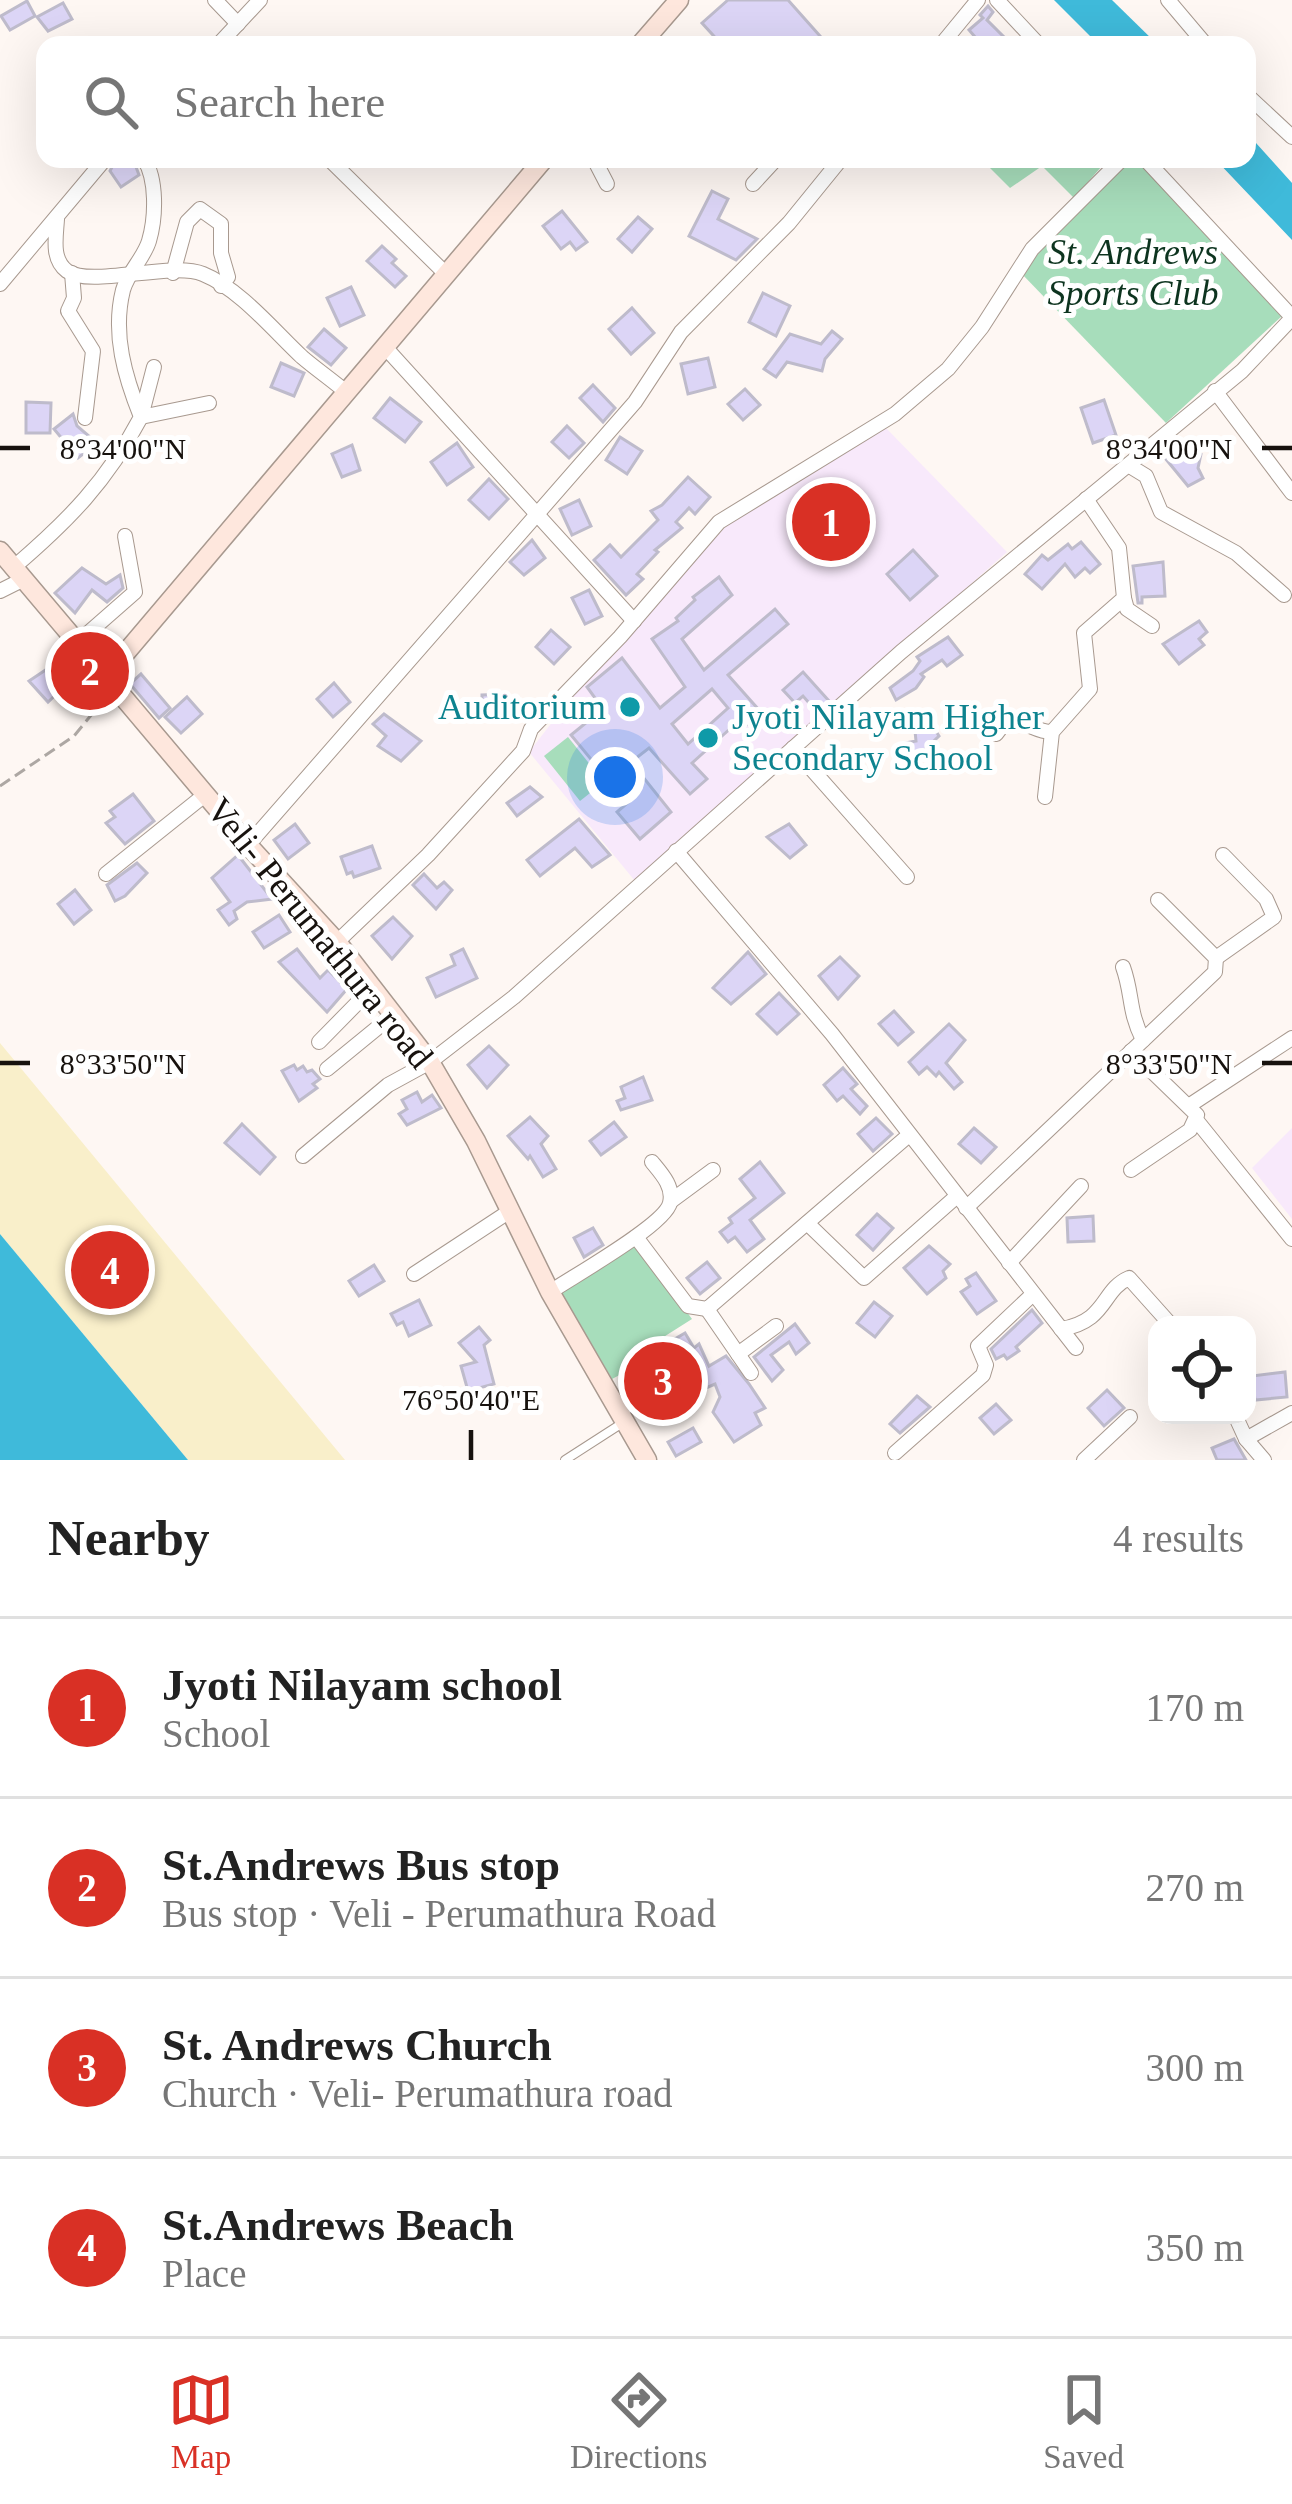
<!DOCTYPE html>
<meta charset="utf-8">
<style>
:root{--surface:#fff;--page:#f2f2f2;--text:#222;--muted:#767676;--line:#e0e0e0;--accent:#d93025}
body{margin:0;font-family:"Times New Roman",serif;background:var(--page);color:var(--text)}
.controls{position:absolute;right:36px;bottom:36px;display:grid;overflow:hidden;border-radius:24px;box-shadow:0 12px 48px #0002}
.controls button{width:108px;height:108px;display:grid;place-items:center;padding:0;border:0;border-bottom:3px solid var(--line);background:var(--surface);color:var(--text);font:60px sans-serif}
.you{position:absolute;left:615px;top:777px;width:42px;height:42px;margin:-30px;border:9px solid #fff;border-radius:50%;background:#1a73e8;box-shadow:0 0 0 18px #1a73e833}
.badge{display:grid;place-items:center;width:78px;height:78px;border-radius:50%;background:var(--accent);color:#fff;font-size:39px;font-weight:700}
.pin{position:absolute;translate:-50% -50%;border:6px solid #fff;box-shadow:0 3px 12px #0006}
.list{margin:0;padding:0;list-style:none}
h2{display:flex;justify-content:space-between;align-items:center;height:156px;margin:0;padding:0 48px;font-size:51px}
h2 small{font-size:39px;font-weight:400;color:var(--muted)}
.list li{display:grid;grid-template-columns:78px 1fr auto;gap:36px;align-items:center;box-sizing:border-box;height:180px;padding:0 48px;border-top:3px solid var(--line)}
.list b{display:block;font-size:45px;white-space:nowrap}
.list p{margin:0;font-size:39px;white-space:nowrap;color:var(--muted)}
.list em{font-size:39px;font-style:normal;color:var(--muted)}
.icon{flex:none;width:66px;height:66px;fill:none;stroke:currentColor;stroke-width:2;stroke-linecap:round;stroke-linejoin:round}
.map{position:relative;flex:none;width:1292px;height:1460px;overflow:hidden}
.search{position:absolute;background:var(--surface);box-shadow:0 12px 48px #0002;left:36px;right:36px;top:36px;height:132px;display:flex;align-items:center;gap:30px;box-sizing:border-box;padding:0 42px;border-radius:24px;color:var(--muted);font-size:45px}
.sheet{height:876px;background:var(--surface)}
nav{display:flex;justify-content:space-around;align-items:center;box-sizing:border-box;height:168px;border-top:3px solid var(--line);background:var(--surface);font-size:33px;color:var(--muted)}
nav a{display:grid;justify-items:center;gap:6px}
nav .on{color:var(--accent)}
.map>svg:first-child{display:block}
.education{fill:#f8e9fb}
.green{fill:#a7ddbb}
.sand{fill:#f9efca}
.water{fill:#3fbada}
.building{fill:#dcd5f6;stroke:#bebbcb;stroke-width:3;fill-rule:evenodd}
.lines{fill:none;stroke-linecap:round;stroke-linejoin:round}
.lane-casing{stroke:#a8998f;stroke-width:10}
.street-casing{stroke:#a8998f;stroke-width:16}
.secondary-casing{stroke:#a8998f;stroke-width:21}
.path{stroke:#ada7a3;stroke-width:3;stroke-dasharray:12 6;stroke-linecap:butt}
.lane{stroke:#fff;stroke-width:8}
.street{stroke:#fff;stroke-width:14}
.secondary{stroke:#fee7dd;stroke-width:18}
.ticks{fill:none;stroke:#17120e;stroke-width:4.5}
.culture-dot{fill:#0f9aa8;stroke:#fff;stroke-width:4.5}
.labels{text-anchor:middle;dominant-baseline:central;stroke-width:10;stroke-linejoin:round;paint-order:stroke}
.park-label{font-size:36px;font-style:italic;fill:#0d341f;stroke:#fff}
.culture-label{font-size:36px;fill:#0d838f;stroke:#fff;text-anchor:end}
.street-label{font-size:36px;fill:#17120e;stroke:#fff}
.ticks-label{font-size:30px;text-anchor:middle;fill:#17120e;stroke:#fff;stroke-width:10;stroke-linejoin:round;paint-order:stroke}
</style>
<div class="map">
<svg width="1292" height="1460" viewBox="0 0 1292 1460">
<rect width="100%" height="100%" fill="#fef7f3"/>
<g class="education">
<path d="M885,427l122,125 -372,329 -106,-129 49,-63 150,-165z"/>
<path d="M1292,1128v91l-40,-51z"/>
</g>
<g class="green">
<path d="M981,159h127l-34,39 -32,-32 -32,22z"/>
<path d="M1132,159h5l145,157 -116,107 -146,-151z"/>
<path d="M568,737l36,45 -24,19 -36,-45z"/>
<path d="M632,1246l11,6 49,67 -30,19 5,12 -55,29 -52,-88z"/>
</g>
<path class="sand" d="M0,1043l345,417h-157l-188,-226z"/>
<g class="water">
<path d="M1054,0h58l46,45h-59z"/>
<path d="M1247,133l45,50v57l-77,-81h32z"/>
<path d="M0,1234l188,226h-188z"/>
</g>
<g class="building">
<path d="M728,0h60l40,45h-106l-20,-22z"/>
<path d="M27,1l8,15 -25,14 -9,-14z"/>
<path d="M63,3l9,16 -24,12 -11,-14z"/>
<path d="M988,6l5,6 -6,8 25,25h-30l-13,-15 14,-12 -3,-3z"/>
<path d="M116,159h17l6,16 -18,12 -11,-16z"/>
<path d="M712,191l16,8 -10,20 39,20 -21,21 -47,-24z"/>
<path d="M562,211l25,31 -11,8 -6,-8 -9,7 -18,-23z"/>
<path d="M638,217l14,12 -20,23 -14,-13z"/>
<path d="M382,246l14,13 -4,4 14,13 -11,11 -28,-26z"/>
<path d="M351,287l13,28 -24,11 -13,-28z"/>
<path d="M763,293l27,13 -14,30 -27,-14z"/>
<path d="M632,308l22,25 -23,21 -22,-25z"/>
<path d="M324,329l22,19 -15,17 -23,-18z"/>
<path d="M832,331l10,8 -17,20 -3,12 -35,-9 -11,15 -12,-8 26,-35 31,10z"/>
<path d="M708,358l7,29 -27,7 -7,-30z"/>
<path d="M281,363l23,10 -10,23 -23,-9z"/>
<path d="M593,385l22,23 -12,14 -23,-24z"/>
<path d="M745,389l15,16 -17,15 -15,-16z"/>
<path d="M390,398l31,24 -16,20 -31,-24z"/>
<path d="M1104,400l12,35 -23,8 -12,-35z"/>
<path d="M26,402l25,1 -1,30h-24z"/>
<path d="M73,414l4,12 20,17 -19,15 -24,-29z"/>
<path d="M567,426l17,17 -15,15 -17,-16z"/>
<path d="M620,437l22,14 -15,23 -21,-14z"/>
<path d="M457,443l16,24 -26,18 -16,-23z"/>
<path d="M352,445l8,25 -18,7 -10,-23z"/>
<path d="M1193,446l8,8 -3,14 5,10 -15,8 -23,-28z"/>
<path d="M688,477l22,20 -15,17 -6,-6 -13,14 6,6 -27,22 3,2 -21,22 6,5 -17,16 -32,-35 16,-15 11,12 37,-37 -7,-9 11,-6z"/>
<path d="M489,479l19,20 -19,20 -20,-19z"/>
<path d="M579,500l12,26 -19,9 -12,-26z"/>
<path d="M532,540l13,18 -21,17 -14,-13z"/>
<path d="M1081,542l19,22 -10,9 -5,-5 -10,9 -10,-13 -23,25 -17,-15 17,-19 6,5 20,-16 4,5z"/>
<path d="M913,550l24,26 -27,24 -23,-26z"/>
<path d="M1163,562l2,34 -23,1v6h-4l-5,-37z"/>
<path d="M82,568l24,16 14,-9 3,13 -16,14 -15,-12 -17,23 -20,-20z"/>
<path d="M719,577l13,18 -50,44 22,31 71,-61 13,15 -60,51 39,44 -13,12 -12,-13 -50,45 15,16 -17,15 -41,-46 -18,14 40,50 -31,27 -23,-27 15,-13 -19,-22 -4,4 -38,-46 32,-26 -16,-22 35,-29 38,50 25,-21 -33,-48 26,-18 -2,-3 19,-18 -2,-3zM712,689l16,19 -40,36 -16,-20z"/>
<path d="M589,590l13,26 -17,8 -13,-26z"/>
<path d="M1199,621l8,11 -8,7 5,6 -25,19 -16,-20z"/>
<path d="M551,630l19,17 -16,17 -18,-17z"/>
<path d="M948,637l14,18 -15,11 -5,-6 -21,14 3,3 -8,11 -20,12 -6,-12 23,-17 7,-10 -3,-4z"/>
<path d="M56,663l15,17 -23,22 -19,-21z"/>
<path d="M803,672l26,29 -12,11 -14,-16 -8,7 -12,-13z"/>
<path d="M141,674l29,34 -11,10 -29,-34z"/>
<path d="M334,683l16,19 -17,15 -16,-18z"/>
<path d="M507,694v23h-25v-22z"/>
<path d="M187,697l15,17 -21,19 -16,-16z"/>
<path d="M384,714l37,27 -20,20 -23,-15 8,-10 -13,-12z"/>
<path d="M930,722l9,14 -23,22 -11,-15 11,-2 -1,-10z"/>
<path d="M530,787l12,10 -25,19 -10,-13z"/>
<path d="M133,794l21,27 -29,23 -19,-21 9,-6 -5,-6z"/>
<path d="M579,819l31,36 -18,12 -17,-19 -35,28 -13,-16z"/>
<path d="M295,824l14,19 -21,16 -14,-19z"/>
<path d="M789,824l17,21 -16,13 -23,-21z"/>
<path d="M372,846l8,22 -26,9 -2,-5 -5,2 -6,-17z"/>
<path d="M238,855l34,44 -25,3 -13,9 3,8 -8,6 -11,-15 12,-8 -18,-24z"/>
<path d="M137,863l10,10 -22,23 -10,5 -8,-16z"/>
<path d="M424,874l13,14 7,-6 8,8 -16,19 -23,-24z"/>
<path d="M75,890l16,20 -17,14 -16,-20z"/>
<path d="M279,915l11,17 -26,16 -11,-16z"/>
<path d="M393,917l19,19 -20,23 -20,-23z"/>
<path d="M297,949l23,29 8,-8 19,19 -20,23 -48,-50z"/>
<path d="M463,949l14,29 -41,19 -9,-19 28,-13 -4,-10z"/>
<path d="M748,952l18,22 -35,30 -18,-16z"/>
<path d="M840,957l19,19 -21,23 -19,-23z"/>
<path d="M779,993l20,21 -22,20 -20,-20z"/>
<path d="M894,1011l19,21 -15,13 -19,-21z"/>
<path d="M949,1024l16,16 -19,23 16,19 -8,7 -15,-17 -3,4 -9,-9 -8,7 -10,-12z"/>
<path d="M489,1046l19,19 -21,23 -19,-23z"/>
<path d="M294,1065l3,5 6,-4 4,6 5,-2 8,9 -7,5 4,4 -18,13 -17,-30z"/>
<path d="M843,1068l14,16 -6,5 16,17 -7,8 -17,-18 -6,5 -13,-16z"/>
<path d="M643,1077l9,23 -31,10 -4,-9 8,-3 -4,-11z"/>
<path d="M417,1092l5,10 10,-7 9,13 -34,17 -8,-11 8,-5 -5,-9z"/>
<path d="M530,1117l18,19 -7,8 15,25 -13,8 -13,-21 -2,3 -20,-23z"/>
<path d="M876,1118l16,16 -19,17 -15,-17z"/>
<path d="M614,1122l12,15 -25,18 -11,-14z"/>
<path d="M242,1124l33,33 -15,17 -35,-31z"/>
<path d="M974,1128l22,19 -15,16 -22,-19z"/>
<path d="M760,1162l24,31 -34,27 14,19 -17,13 -12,-15 -7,5 -8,-10 12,-9 -3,-5 26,-20 -15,-19z"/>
<path d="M877,1214l16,14 -20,22 -16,-15z"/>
<path d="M1093,1216l1,25 -26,1 -1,-24z"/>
<path d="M593,1228l10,17 -19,12 -10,-19z"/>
<path d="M929,1246l21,18 -7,7 3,7 -19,16 -23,-26z"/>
<path d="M707,1262l13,16 -20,16 -13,-16z"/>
<path d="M374,1265l10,16 -25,15 -10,-15z"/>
<path d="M976,1273l20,28 -19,13 -16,-22 9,-6 -4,-7z"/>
<path d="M419,1300l12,25 -22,11 -6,-14 -6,3 -6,-11z"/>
<path d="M874,1302l18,14 -17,21 -18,-14z"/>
<path d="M1032,1310l10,13 -26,24 3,4 -12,8 -3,-4 -8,4 -5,-10z"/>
<path d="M795,1324l14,19 -13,11 -7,-12 -18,13 12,15 -11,11 -18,-24z"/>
<path d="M479,1327l11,13 -6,5 10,39 -26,7 -7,-25 15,-4 -17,-19z"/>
<path d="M685,1333l9,15 5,-4 10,22 17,-10 23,28 16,24 -10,5 6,12 -27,17 -21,-30 7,-15 -5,-13 -23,10 -5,-8 -33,16 -9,-14 -7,3 -8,-12 8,-4 -4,-5 37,-19 -3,-8z"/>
<path d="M1285,1372l2,25 -32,3 -3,-24z"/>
<path d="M1107,1390l17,18 -20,18 -16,-18z"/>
<path d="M917,1396l13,11 -30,26 -10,-9z"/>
<path d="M996,1404l15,16 -17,14 -14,-16z"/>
<path d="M693,1428l8,14 -25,14 -8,-14z"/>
<path d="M1234,1439l12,21h-29l-5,-12z"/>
</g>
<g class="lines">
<g class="lane-casing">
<g id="lane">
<path d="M620,1412l26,-10"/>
<path d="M565,1460l59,-38"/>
</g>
</g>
<g class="street-casing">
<g id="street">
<path d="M215,0l23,24"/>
<path d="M997,0l42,45"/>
<path d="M1168,0l38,45"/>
<path d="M218,45l42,-45"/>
<path d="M941,45l37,-45"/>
<path d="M1247,95l45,42"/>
<path d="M329,159l117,115"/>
<path d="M594,159l13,25"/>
<path d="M1145,159l147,158"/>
<path d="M753,184l23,-25"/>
<path d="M57,219c-1,18 -6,40 10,52 23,17 104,-10 136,3 37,15 71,57 99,83 14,12 30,23 44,35"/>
<path d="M72,273l2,25 -6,13 25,40 -8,67"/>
<path d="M173,273l14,-51 13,-13 21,15v29l7,24 -7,9"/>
<path d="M0,284l105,-125"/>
<path d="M384,346l250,275"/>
<path d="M154,367l-13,50 68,-14"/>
<path d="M1215,391l77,102"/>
<path d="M1128,465l18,11 15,36 75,41 48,42"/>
<path d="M14,567c55,-47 93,-86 127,-150 -16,-40 -29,-83 -18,-127 5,-18 21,-32 26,-49 7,-24 8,-62 -5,-82"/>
<path d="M0,591l24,-12"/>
<path d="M1124,598l3,11 25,17"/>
<path d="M78,642l57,-50 -10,-56"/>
<path d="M996,734l10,-13c19,-2 28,11 46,11"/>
<path d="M793,748l114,129"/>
<path d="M1045,797l7,-65 38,-43 -6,-56 40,-35 -5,-50 -33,-49"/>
<path d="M248,845l387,-443 46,-70 108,-109 52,-64"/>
<path d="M676,851l156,183 244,314"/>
<path d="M106,874l100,-80"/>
<path d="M337,942l91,-87 95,-104 8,-22 89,-92 99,-115 176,-108 53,-45 34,-42 50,-78 90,-90"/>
<path d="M1216,958l58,-41 -8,-18 -43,-44"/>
<path d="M1123,967c10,28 5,43 20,73"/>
<path d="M319,1042l53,-54"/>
<path d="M1131,1051l66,64 -7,15 -59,40"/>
<path d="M327,1069l66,-54"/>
<path d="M1190,1105l102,-67"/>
<path d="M1197,1121l95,118"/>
<path d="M303,1156l85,-71 42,-23 84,-65 387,-345 341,-281 50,-53"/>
<path d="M671,1201l42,-31"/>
<path d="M966,1208l249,-236 1,-14 -58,-58"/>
<path d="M807,1223l57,55 93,-82"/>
<path d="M636,1237l52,69 19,3 202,-174"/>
<path d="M1009,1263l72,-77"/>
<path d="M414,1274l96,-63"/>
<path d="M550,1292c22,-15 115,-67 120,-89 4,-16 -8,-29 -18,-41"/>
<path d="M707,1309l44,64"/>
<path d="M1061,1329c47,-8 40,-39 68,-51l42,47"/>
<path d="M738,1354l38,-28"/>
<path d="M1235,1415l11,24 18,21"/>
<path d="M1246,1439l46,-26"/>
<path d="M895,1453l88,-78 3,-10 -8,-19 55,-52"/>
<path d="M1084,1460l46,-43"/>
</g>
</g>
<g class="secondary-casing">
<g id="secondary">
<path d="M640,45l39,-45"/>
<path d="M0,551l248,294 89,97 93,120 46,79 74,151 97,168"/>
<path d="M106,676l438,-517"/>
</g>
</g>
<path class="path" d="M0,786l74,-50 32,-39"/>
<use href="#lane" class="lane"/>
<use href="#street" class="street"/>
<use href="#secondary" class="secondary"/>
</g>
<path class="ticks" d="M0,448h30M1262,448h30M0,1063h30M1262,1063h30M471,1430v30"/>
<g class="culture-dot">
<circle cx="630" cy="707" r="12"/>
<circle cx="708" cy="738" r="12"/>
</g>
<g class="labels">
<g class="park-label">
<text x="1133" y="252">St. Andrews<tspan x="1133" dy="41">Sports Club</tspan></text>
</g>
<g class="culture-label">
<text x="606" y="707">Auditorium</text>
<text x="732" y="717" text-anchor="start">Jyoti Nilayam Higher<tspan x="732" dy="41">Secondary School</tspan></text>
</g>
<g class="street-label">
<text transform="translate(320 933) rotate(51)">Veli- Perumathura road</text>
</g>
</g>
<g class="ticks-label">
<text x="123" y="459">8°34'00"N</text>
<text x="1169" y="459">8°34'00"N</text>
<text x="123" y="1074">8°33'50"N</text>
<text x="1169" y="1074">8°33'50"N</text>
<text x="471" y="1410">76°50'40"E</text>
</g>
</svg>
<div class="controls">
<button><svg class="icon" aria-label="locate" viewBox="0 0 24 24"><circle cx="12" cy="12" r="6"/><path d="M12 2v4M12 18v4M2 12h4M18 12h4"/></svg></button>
</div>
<div class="you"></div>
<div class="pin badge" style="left:831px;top:522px">1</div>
<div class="pin badge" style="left:90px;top:671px">2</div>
<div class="pin badge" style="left:663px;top:1381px">3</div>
<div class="pin badge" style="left:110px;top:1270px">4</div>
<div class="search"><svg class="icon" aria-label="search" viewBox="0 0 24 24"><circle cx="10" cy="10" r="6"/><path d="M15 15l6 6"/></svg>Search here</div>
</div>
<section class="sheet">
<h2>Nearby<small>4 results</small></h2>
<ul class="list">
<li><span class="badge">1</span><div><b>Jyoti Nilayam school</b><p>School</p></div><em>170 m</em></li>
<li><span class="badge">2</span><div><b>St.Andrews Bus stop</b><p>Bus stop · Veli - Perumathura Road</p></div><em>270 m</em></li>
<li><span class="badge">3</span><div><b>St. Andrews Church</b><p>Church · Veli- Perumathura road</p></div><em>300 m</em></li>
<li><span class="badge">4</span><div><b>St.Andrews Beach</b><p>Place</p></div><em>350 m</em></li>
</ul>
</section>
<nav>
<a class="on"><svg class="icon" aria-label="map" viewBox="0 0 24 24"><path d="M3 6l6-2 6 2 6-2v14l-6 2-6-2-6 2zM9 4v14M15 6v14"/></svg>Map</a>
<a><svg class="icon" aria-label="directions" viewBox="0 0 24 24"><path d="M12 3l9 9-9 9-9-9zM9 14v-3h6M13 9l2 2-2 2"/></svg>Directions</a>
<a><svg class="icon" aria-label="saved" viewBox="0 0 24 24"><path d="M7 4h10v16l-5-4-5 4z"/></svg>Saved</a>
</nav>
